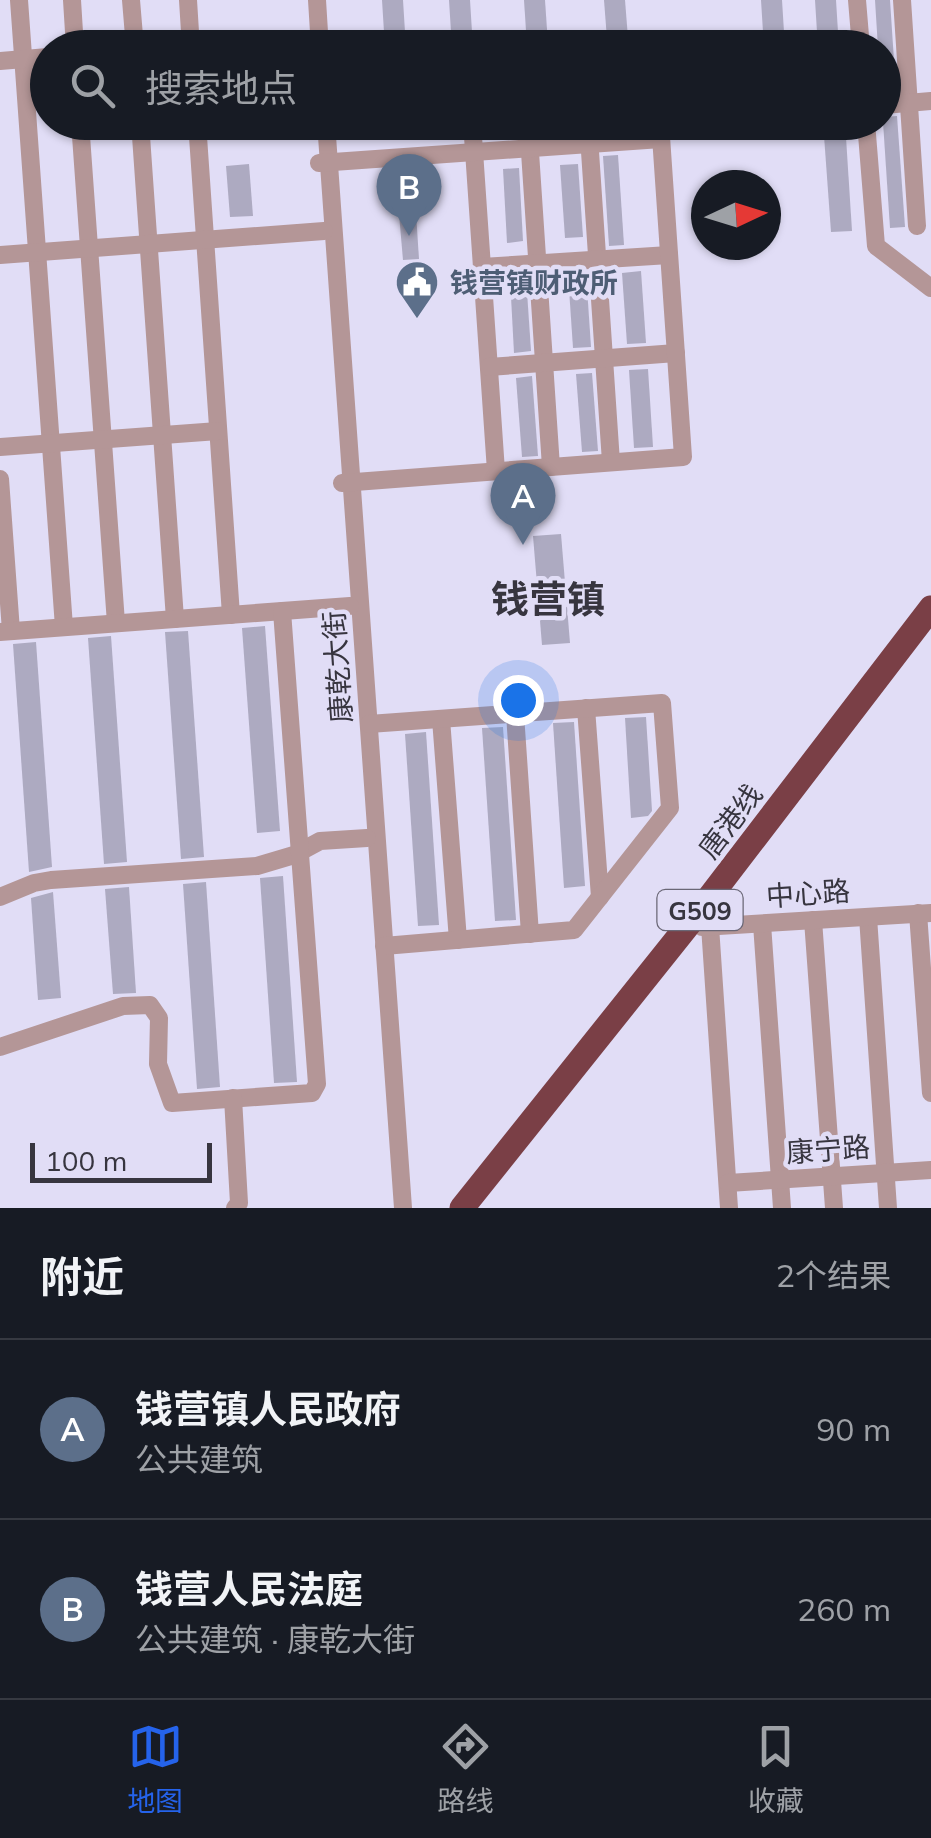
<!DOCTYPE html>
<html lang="zh">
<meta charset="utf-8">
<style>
:root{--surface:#171b24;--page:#242831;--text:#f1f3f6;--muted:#9ea1a6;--line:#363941;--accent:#2563eb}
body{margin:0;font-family:Mulish,"Noto Sans SC",sans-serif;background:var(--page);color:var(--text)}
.compass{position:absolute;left:691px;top:170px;width:90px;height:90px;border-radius:50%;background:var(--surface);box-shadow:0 2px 8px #0004;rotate:86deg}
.scale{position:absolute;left:30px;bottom:25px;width:182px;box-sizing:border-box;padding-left:10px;border:5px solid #37353f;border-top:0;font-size:28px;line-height:35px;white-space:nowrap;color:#37353f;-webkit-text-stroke:8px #e1ddf6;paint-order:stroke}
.you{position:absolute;left:518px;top:700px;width:35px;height:35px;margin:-25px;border:8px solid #fff;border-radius:50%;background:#1a73e8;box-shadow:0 0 0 15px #1a73e833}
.badge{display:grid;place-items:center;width:65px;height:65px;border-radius:50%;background:var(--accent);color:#fff;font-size:32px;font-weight:700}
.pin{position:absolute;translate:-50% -82px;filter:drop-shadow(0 2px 5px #0008)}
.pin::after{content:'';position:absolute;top:52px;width:35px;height:30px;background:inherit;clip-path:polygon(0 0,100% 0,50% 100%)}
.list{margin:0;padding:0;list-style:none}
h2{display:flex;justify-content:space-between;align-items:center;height:130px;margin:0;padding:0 40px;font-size:42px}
h2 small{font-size:32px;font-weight:400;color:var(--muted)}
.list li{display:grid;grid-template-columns:65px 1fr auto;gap:30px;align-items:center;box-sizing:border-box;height:180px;padding:0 40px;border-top:2px solid var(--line)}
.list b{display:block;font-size:38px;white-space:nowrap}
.list p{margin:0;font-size:32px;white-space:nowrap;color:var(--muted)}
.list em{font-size:32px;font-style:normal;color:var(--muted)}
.icon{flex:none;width:55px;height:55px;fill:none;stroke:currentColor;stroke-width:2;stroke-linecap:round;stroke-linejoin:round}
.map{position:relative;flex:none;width:931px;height:1208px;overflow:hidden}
.search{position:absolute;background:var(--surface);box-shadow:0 2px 8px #0004;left:30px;right:30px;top:30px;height:110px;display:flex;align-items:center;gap:25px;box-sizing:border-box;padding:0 35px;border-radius:55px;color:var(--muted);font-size:38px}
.sheet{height:490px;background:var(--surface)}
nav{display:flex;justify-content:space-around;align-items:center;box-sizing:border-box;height:140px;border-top:2px solid var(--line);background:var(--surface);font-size:28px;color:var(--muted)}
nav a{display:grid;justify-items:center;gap:5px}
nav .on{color:var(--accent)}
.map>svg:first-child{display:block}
.building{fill:#adaac1}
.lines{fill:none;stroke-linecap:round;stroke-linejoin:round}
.minor{stroke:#b49697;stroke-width:18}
.highway{stroke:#7a3f46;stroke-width:25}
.labels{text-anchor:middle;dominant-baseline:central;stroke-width:9;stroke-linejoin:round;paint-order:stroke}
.shield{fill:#e1ddf6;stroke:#6a6776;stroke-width:2.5}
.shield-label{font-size:25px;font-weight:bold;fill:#37353f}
.service-label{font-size:28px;font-weight:bold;fill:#4e5e75;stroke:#e1ddf6;text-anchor:start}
.street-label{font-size:28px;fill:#37353f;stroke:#e1ddf6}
.district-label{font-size:38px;font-weight:bold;fill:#37353f;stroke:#e1ddf6}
</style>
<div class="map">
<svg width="931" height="1208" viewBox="0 0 931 1208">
<rect width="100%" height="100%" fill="#e1ddf6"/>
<g class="building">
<path d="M382,0h21l3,48h-21z"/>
<path d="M449,0h21l3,48h-21z"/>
<path d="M524,0h21l3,44 -21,2z"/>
<path d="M604,0h21l3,38 -21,1z"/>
<path d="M761,0h21l3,48h-21z"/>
<path d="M815,0h21l3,48h-21z"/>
<path d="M875,0h15l6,91 -12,1v-44h-6z"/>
<path d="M897,116l8,111 -15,1 -7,-106 1,-5z"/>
<path d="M823,122h22l7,109 -21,1z"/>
<path d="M618,155l6,90 -15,1 -6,-90z"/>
<path d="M249,164l4,52 -23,1 -4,-51z"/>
<path d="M578,164l5,73 -18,1 -5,-73z"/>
<path d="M519,168l4,73 -16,2 -4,-74z"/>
<path d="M416,213l3,46 -16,1 -4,-46z"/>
<path d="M641,271l5,72 -19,1 -5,-71z"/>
<path d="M586,273l5,74 -18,1 -5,-74z"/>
<path d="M526,277l5,74 -17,2 -4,-75z"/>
<path d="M648,369l5,78 -19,1 -5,-78z"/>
<path d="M592,373l6,78 -16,1 -6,-78z"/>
<path d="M532,376l6,80 -16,1 -6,-79z"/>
<path d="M561,534l9,109 -28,2 -9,-109z"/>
<path d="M265,626l15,205 -23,2 -15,-205z"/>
<path d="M188,631l16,226 -23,2 -16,-227z"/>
<path d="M111,636l16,226 -23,2 -16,-226z"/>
<path d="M36,642l16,225 -23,5 -16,-228z"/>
<path d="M646,717l6,94 -4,5 -17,2 -6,-100z"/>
<path d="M574,722l11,164 -21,2 -11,-165z"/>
<path d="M503,727l13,193 -21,1 -13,-193z"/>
<path d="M426,732l13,193 -21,1 -13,-192z"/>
<path d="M283,876l14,206 -23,1 -14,-205z"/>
<path d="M206,882l14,205 -23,2 -14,-205z"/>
<path d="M129,887l7,106 -23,1 -8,-105z"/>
<path d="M53,892l8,106 -23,2 -7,-102z"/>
</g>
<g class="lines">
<g class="minor">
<path d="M19,0l45,627"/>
<path d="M72,0l3,48"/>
<path d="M131,0l4,48"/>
<path d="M188,0l3,48"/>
<path d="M317,0l3,48"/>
<path d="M857,0l4,48"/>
<path d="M902,0l15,226"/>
<path d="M0,61l48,-4"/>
<path d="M884,105l47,-4"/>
<path d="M80,122l36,501"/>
<path d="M140,122l35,497"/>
<path d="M197,122l34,493"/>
<path d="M326,122l77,1086"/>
<path d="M472,122l24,349"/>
<path d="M528,122l23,345"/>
<path d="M588,122l23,340"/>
<path d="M866,122l10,124 55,42"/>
<path d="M319,163l342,-24"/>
<path d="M0,255l324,-24"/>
<path d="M482,267l187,-12"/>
<path d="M489,367l187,-14"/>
<path d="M0,447l218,-16"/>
<path d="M0,479l11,152"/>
<path d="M342,483l341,-26 -23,-335"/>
<path d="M0,632l350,-26"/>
<path d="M586,708l14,189"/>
<path d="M515,714l15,220"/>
<path d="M441,719l17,221"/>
<path d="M369,724l293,-21 8,105 -96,122 -190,16"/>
<path d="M0,897l34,-14 17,-3 206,-14 37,-11 26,-14 47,-3"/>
<path d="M918,913l13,180"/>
<path d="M868,917l20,291"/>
<path d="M813,920l21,288"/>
<path d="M762,924l20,284"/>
<path d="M710,926l19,282"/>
<path d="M702,927l229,-14"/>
<path d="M0,1047l123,-41 27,-1 9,13 -1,46 14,39 140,-10 5,-9 -35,-473"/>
<path d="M233,1098l6,105 -4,5"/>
<path d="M728,1183l203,-13"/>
</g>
<path class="highway" d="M462,1208l227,-284 242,-316"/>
</g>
<defs>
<g id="civic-pin" transform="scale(2.25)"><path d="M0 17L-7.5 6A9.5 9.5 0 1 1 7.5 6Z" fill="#5c6f8a" stroke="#e1ddf6"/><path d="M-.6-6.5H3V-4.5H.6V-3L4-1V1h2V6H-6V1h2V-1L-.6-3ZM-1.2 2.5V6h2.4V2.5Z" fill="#fff"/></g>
</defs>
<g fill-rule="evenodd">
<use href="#civic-pin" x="417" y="282"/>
</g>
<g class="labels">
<rect class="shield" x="657.5" y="890" width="85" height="40" rx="8"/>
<g class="shield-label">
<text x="700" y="910">G509</text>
</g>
<g class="service-label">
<text x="450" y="282">钱营镇财政所</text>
</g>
<g class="street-label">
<text transform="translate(337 667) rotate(-94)">康乾大街</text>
<text transform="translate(730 821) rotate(-53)">唐港线</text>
<text transform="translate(808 893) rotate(-4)">中心路</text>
<text transform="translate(828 1149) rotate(-4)">康宁路</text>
</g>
<g class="district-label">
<text x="548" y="599">钱营镇</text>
</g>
</g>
</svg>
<svg class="compass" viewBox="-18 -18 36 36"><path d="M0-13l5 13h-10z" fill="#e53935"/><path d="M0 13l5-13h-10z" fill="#9ea1a6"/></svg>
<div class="scale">100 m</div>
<div class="you"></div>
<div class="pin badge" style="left:523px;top:545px;background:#5c6f8a">A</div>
<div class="pin badge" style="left:409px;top:236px;background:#5c6f8a">B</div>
<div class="search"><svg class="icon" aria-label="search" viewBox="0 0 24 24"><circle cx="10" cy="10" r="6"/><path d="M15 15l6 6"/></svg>搜索地点</div>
</div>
<section class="sheet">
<h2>附近<small>2个结果</small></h2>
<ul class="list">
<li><span class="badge" style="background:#5c6f8a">A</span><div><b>钱营镇人民政府</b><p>公共建筑</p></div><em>90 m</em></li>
<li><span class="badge" style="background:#5c6f8a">B</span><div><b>钱营人民法庭</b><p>公共建筑 · 康乾大街</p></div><em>260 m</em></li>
</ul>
</section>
<nav>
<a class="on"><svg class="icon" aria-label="map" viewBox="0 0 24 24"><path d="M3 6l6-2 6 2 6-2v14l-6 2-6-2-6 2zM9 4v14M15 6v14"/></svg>地图</a>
<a><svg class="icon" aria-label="directions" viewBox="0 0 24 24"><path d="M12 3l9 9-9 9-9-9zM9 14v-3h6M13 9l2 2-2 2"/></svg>路线</a>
<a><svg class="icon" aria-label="saved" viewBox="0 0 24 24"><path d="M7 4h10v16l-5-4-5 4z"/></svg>收藏</a>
</nav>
